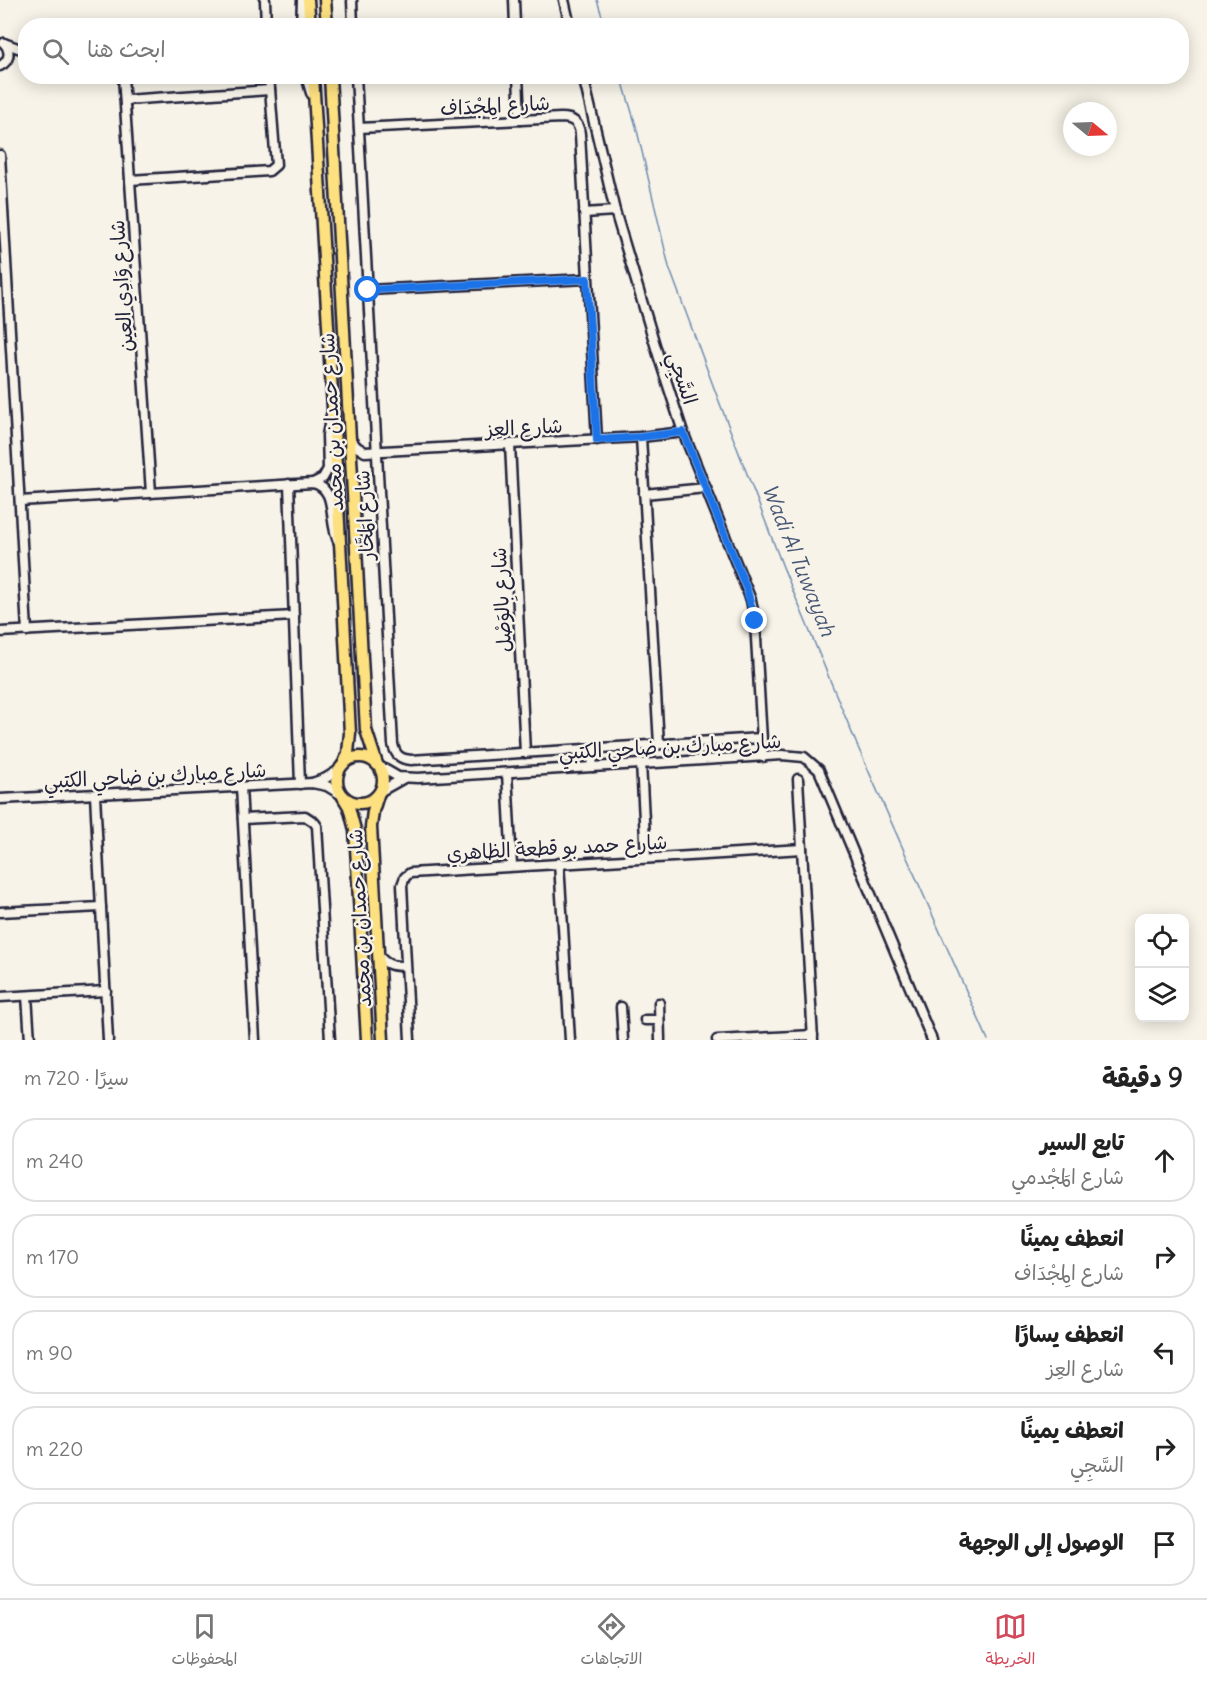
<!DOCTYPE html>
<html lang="ar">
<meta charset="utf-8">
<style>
:root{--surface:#fff;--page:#f2f2f2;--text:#222;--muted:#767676;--line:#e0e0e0;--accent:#d1495b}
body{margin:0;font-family:Delius,"Playpen Sans Arabic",sans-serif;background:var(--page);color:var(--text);direction:rtl}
.controls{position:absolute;right:18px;bottom:18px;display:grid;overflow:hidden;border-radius:12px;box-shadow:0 3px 15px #0003}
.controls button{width:54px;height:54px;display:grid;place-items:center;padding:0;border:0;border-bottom:2px solid var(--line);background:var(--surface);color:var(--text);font:30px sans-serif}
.compass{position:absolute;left:1063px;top:102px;width:54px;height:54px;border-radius:50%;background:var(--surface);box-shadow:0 3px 15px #0003;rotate:109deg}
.stop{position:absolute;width:18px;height:18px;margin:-14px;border:4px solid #1a73e8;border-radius:50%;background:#fff}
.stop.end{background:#1a73e8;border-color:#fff;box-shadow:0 2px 6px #0008}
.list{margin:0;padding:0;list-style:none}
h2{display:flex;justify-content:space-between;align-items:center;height:78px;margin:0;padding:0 24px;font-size:26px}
h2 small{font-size:20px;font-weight:400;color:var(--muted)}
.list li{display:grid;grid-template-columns:39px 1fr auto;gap:18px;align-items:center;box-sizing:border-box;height:84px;margin:0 12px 12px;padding:0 12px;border:2px solid var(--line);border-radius:24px}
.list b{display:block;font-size:22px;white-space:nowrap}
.list p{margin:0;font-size:20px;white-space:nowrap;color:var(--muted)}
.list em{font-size:20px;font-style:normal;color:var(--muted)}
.icon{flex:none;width:33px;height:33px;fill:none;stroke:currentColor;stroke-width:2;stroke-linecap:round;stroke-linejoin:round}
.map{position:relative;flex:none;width:1207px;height:1040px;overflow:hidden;direction:ltr}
.search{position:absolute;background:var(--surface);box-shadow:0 3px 15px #0003;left:18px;right:18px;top:18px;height:66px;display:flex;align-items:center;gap:15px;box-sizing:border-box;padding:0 21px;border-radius:24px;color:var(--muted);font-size:22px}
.sheet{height:558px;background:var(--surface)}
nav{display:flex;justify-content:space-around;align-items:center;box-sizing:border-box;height:84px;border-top:2px solid var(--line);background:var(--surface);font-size:16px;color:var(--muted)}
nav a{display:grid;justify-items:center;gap:3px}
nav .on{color:var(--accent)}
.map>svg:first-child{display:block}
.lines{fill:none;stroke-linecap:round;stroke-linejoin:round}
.stream{stroke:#6f8cb0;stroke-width:1.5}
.minor-casing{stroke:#22223b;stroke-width:13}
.major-casing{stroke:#22223b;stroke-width:15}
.minor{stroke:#f7f3e8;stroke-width:8}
.major{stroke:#fde080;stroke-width:10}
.route{stroke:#1a73e8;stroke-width:8}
.labels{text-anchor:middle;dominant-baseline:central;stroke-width:5;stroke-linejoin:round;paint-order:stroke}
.street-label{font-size:20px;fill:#22223b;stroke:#f7f3e8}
.water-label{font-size:21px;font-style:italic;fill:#485776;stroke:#f7f3e8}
</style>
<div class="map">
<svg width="1207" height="1040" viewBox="0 0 1207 1040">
<rect width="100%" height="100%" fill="#f7f3e8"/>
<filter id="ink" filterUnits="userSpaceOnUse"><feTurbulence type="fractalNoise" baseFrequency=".0167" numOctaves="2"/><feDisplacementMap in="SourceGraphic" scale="12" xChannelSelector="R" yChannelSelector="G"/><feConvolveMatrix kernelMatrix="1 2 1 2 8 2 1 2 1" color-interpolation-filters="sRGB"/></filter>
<g filter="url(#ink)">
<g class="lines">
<g class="stream">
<path d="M597,0l8,26"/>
<path d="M621,76l15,50 33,141 48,129 66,171 74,178 131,295"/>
</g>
<g class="minor-casing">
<g id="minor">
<path d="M265,0l1,26"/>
<path d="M352,0l1,26"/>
<path d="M514,0l1,26"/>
<path d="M564,0l6,26"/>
<path d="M301,26l1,-26"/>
<path d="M4,43l22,8"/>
<path d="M0,66c10,-5 11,-15 4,-23"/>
<path d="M123,76l28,417"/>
<path d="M306,76l5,17"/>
<path d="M356,76l37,668c2,11 7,15 18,16l350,-22"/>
<path d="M518,76l2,44"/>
<path d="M583,76l32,135 44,147 24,74 68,168 4,21 8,136"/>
<path d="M125,100l145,-10"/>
<path d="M359,128l202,-10c11,0 18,4 19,16l17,306"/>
<path d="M0,155l27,476"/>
<path d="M130,180l139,-9 7,-6 -7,-89"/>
<path d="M584,213l31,-2"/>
<path d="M368,290l219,-11"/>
<path d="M641,437l18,307"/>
<path d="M351,440l6,7 8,5 276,-15 42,-5"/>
<path d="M510,444l15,309"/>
<path d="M313,483l10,-5 5,-9 -1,-34 4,-20"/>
<path d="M289,484l11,300"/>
<path d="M644,494l62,-6"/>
<path d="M20,501l293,-18c26,7 14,38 26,60"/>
<path d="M0,632l294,-16"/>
<path d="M591,749l2,18"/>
<path d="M641,763l5,95"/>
<path d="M379,766l19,11 20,1 364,-23 22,2 15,13 113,270"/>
<path d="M507,773l5,93"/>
<path d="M798,779l15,261"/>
<path d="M312,783l14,-5 13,-8"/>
<path d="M241,787l14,253"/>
<path d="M381,791l23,-13"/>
<path d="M95,795l13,245"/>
<path d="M0,799l312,-16 15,3 13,8"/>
<path d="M243,819l62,-3 9,6 3,4 13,214"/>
<path d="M559,863l11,177"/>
<path d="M0,912l101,-5"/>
<path d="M379,956c8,10 15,10 26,10"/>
<path d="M27,996l3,44"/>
<path d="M0,997l106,-6"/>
<path d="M659,1003l1,37"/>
<path d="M621,1007l2,33"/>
<path d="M645,1020h14"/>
<path d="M410,1040l-8,-155 3,-8 5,-4 392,-24"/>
<path d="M717,1040l96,-5"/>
</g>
</g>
<g class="major-casing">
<g id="major">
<path d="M308,0l2,26"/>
<path d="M325,0l2,26"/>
<path d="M313,76l20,333 17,324 -2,20 -4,10"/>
<path d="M330,76l36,654 11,34"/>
<circle cx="360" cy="780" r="23"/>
<path d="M378,795l-5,16 -2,16 12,213"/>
<path d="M343,797l6,10 6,23 12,210"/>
</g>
</g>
<use href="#minor" class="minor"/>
<use href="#major" class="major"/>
</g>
</g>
<g class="lines" filter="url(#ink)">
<path class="route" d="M368,290l219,-11 10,161 44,-3 42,-5 64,158 8,31"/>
</g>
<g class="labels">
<g class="street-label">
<text transform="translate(495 105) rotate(-3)">شارع المِجْدَاف</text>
<text transform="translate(121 286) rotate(-94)">شارع وَادِي العين</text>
<text transform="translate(683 378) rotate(72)">السَّجِي</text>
<text transform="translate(331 422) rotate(-93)">شارع حمدان بن محمد</text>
<text transform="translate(524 427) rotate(-3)">شارع العِز</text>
<text transform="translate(364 515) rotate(-93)">شارع المَحَّار</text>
<text transform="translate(501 600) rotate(-93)">شارع بِالوَصْل</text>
<text transform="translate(670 746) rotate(-3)">شارع مبارك بن ضاحي الكتبي</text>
<text transform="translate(155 775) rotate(-3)">شارع مبارك بن ضاحي الكتبي</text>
<text transform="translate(557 847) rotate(-3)">شارع حمد بو قطعة الظاهري</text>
<text transform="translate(359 918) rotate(-93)">شارع حمدان بن محمد</text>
</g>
<g class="water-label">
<text transform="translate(799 560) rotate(68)">Wadi Al Tuwayah</text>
</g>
</g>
</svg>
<div class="controls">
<button><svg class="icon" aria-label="locate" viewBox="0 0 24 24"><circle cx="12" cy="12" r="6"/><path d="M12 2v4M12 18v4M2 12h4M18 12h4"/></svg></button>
<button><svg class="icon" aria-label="layers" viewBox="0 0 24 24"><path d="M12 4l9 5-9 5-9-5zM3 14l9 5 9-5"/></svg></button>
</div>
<svg class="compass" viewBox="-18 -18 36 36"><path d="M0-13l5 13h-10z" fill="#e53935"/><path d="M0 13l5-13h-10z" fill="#767676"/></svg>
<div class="stop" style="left:368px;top:290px"></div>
<div class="stop end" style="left:755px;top:621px"></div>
<div class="search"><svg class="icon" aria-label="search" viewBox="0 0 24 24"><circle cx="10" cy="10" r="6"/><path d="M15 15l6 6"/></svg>ابحث هنا</div>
</div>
<section class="sheet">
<h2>9 دقيقة<small>سيرًا · 720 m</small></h2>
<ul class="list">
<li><svg class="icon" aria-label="ahead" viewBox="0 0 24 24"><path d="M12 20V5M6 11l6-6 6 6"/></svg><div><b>تابع السير</b><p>شارع المَجْدمي</p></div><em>240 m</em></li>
<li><svg class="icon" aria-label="right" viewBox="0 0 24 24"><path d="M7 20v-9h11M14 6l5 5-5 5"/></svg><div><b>انعطف يمينًا</b><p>شارع المِجْدَاف</p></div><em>170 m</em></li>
<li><svg class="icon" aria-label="left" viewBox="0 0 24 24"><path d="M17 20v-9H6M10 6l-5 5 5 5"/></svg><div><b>انعطف يسارًا</b><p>شارع العِز</p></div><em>90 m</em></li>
<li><svg class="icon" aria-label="right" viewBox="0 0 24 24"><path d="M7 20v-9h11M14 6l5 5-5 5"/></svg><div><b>انعطف يمينًا</b><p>السَّجِي</p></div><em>220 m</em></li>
<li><svg class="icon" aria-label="arrive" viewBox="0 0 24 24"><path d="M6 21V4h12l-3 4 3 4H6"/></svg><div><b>الوصول إلى الوجهة</b></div></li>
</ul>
</section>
<nav>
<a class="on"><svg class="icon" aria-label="map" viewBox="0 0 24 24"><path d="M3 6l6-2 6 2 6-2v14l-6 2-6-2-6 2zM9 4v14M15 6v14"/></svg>الخريطة</a>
<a><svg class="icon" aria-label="directions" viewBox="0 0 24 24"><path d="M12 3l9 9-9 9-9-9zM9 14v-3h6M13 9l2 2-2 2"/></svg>الاتجاهات</a>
<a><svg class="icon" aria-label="saved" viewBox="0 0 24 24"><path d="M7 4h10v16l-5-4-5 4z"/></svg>المحفوظات</a>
</nav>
